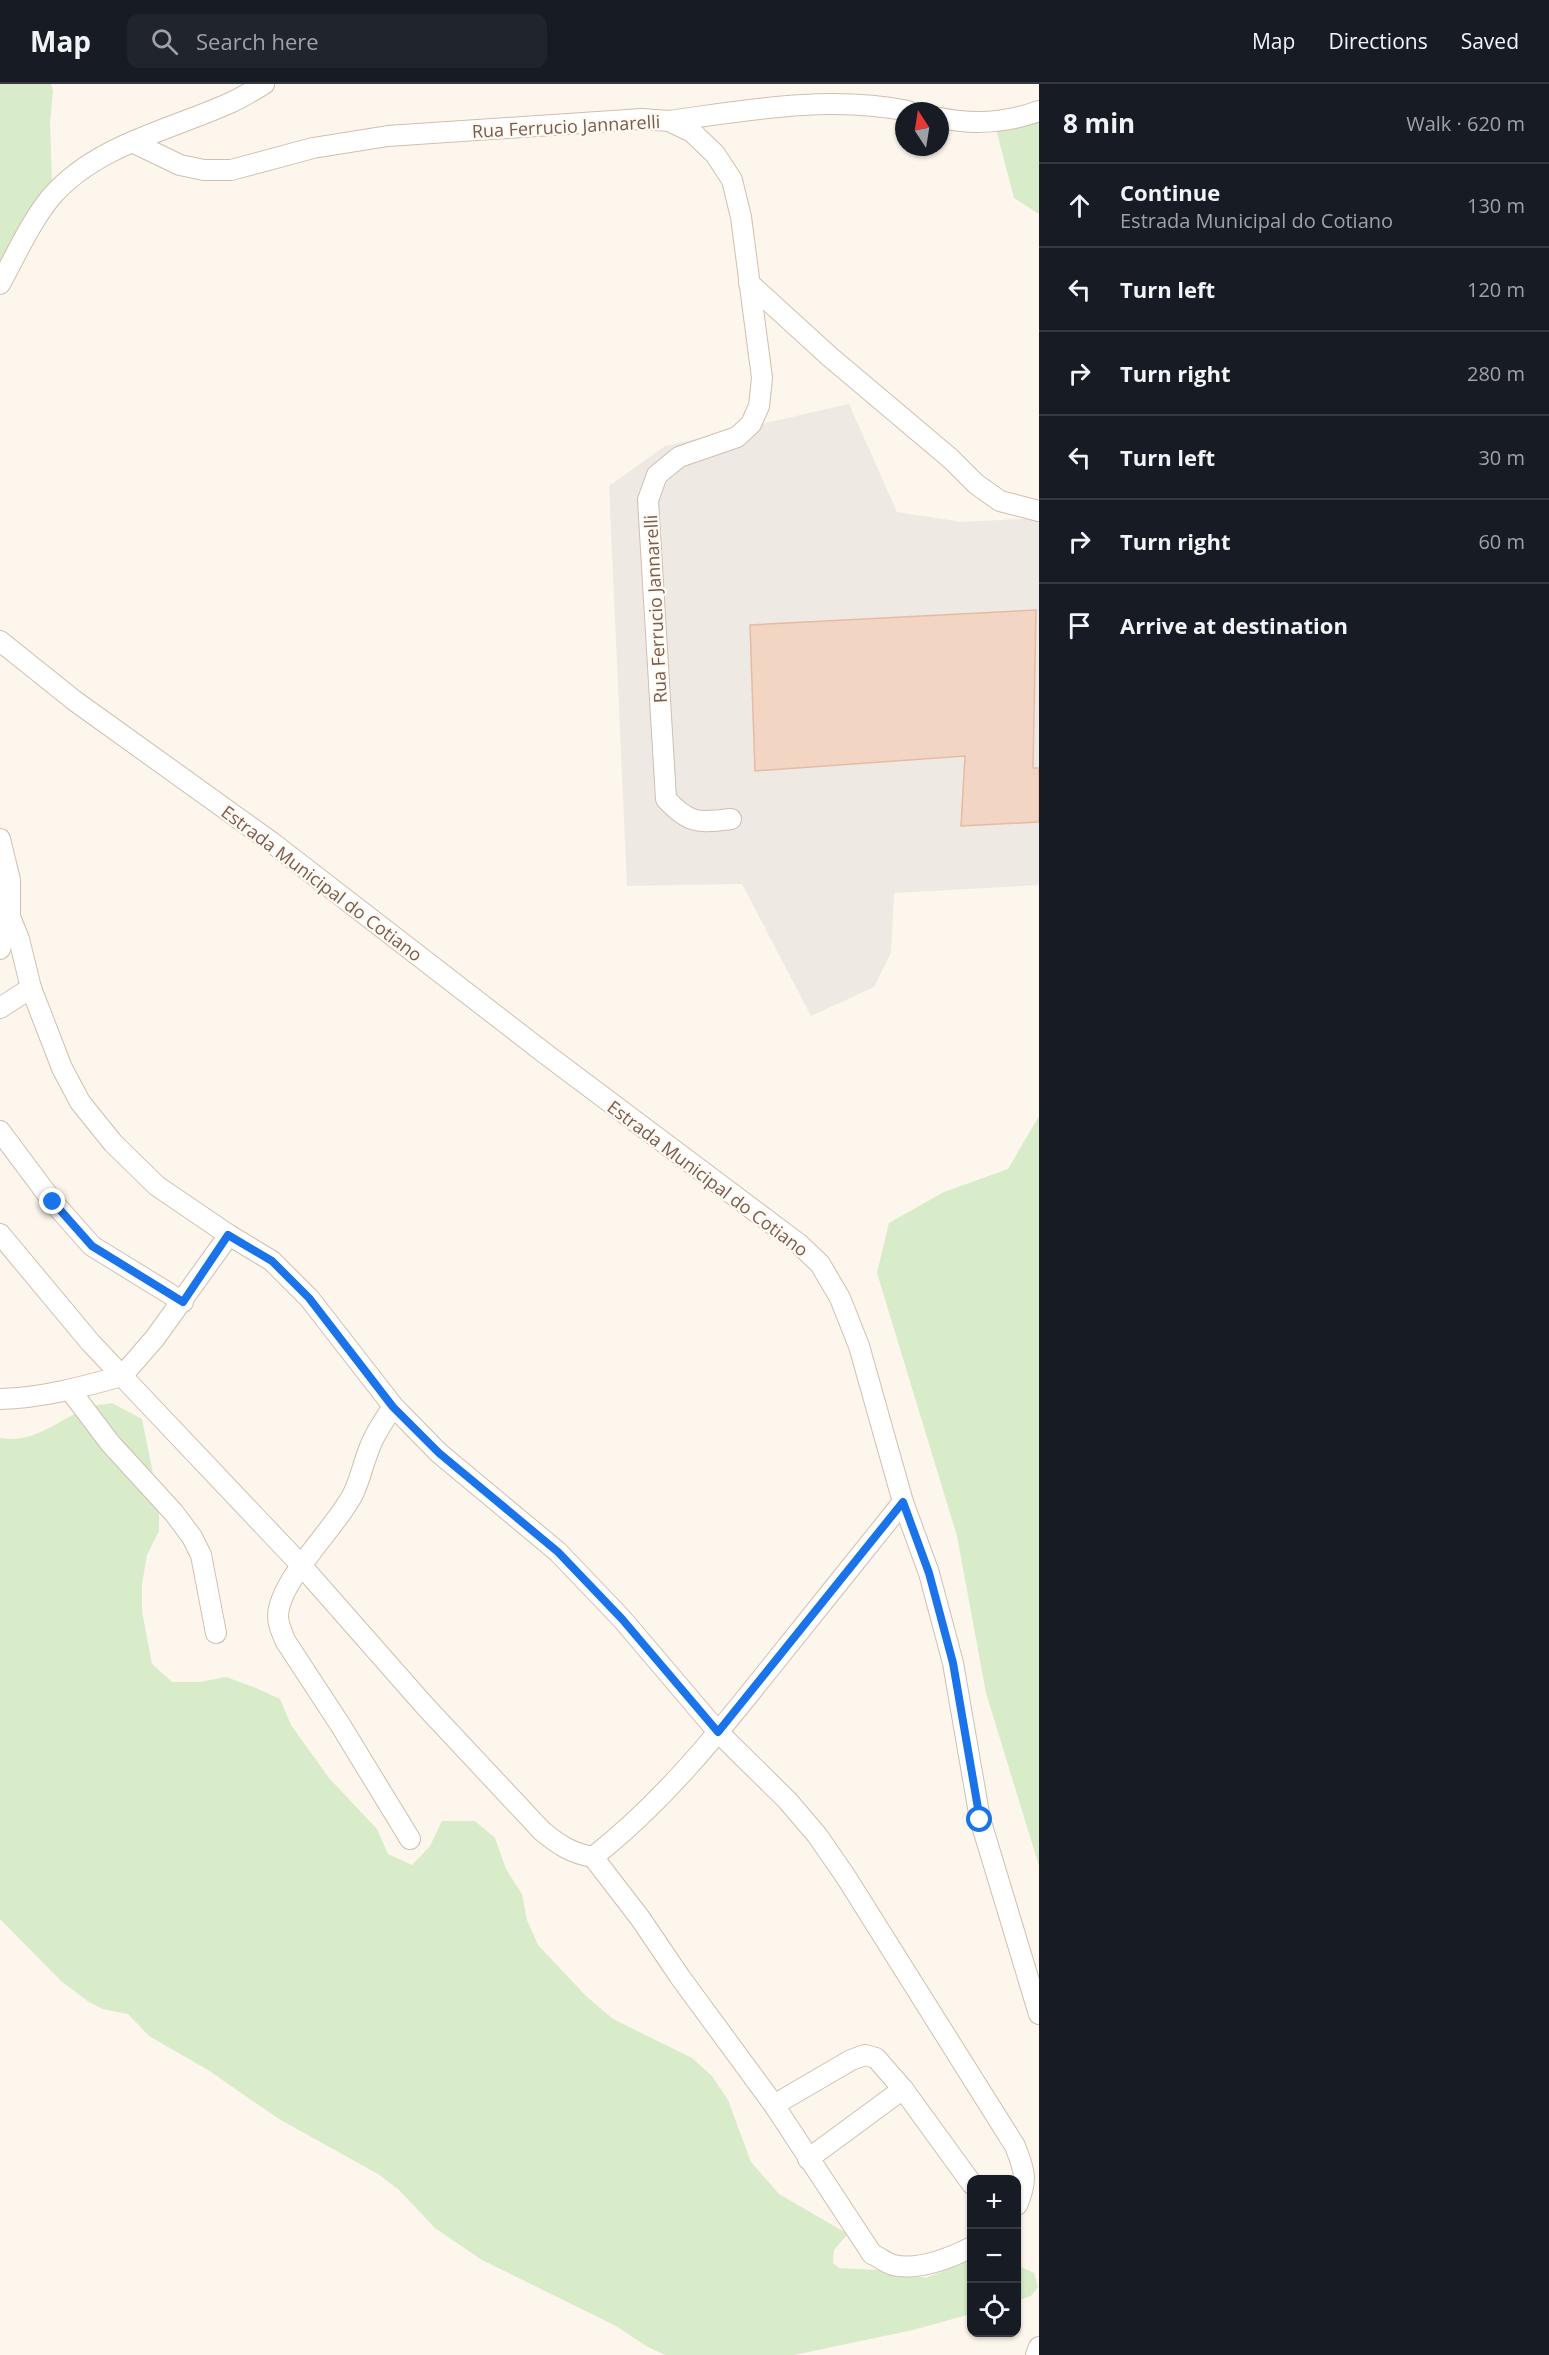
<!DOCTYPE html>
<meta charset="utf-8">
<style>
:root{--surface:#171b24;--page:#20242c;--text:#f1f3f6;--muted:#9ea1a6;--line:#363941}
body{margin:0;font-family:"Open Sans",sans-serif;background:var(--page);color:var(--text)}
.controls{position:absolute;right:18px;bottom:18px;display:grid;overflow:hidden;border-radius:12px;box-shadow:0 2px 4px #0004}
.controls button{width:54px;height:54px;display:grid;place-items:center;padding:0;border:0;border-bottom:2px solid var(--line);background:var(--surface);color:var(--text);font:30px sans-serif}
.compass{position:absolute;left:895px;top:18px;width:54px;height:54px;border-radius:50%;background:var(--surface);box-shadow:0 2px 4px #0004;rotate:348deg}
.stop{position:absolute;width:18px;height:18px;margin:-14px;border:4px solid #1a73e8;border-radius:50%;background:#fff}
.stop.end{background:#1a73e8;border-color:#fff;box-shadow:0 2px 6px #0008}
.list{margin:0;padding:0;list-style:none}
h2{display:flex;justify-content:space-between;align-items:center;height:78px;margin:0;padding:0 24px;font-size:26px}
h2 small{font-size:20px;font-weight:400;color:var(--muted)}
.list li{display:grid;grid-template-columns:39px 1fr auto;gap:18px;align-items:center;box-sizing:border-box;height:84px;padding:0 24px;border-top:2px solid var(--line)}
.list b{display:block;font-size:22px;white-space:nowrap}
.list p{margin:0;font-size:20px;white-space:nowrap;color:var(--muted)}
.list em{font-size:20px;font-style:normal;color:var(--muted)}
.icon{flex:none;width:33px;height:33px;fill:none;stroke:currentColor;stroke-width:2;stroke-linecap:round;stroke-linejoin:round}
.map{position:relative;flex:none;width:1039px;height:2271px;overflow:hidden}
header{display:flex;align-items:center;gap:36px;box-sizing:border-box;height:84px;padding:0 30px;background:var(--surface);border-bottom:2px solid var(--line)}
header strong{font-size:28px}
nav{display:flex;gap:33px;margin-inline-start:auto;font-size:21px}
.search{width:420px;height:54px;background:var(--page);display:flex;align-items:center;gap:15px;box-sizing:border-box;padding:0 21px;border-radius:12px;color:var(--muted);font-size:22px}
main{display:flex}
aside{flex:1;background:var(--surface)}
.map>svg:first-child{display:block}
.industrial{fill:#efe9e4}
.green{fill:#d8ecc9}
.building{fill:#f3d5c3;stroke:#e6bba3;stroke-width:1.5}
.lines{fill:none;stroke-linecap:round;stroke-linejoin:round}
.minor-casing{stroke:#d1beb0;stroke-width:22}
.minor{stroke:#fff;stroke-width:20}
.route{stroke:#1a73e8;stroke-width:8}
.labels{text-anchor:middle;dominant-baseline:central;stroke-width:4.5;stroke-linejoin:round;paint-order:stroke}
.street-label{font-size:18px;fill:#7a5c4d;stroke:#fffaf3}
</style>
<header>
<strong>Map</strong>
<div class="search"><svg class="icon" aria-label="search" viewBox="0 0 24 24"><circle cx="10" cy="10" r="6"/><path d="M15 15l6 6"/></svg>Search here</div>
<nav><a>Map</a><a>Directions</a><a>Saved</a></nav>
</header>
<main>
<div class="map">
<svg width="1039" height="2271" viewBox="0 0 1039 2271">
<rect width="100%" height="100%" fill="#fdf6ec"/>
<path class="industrial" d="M849,320l48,108 65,10 77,-4v367l-145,8 -3,60 -17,34 -63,29 -69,-132 -115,2 -18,-400 56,-40z"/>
<g class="green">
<path d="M0,0h51l2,7 -3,31 2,59 -52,90z"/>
<path d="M1039,33v97l-25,-16 -18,-69z"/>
<path d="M1039,1032v750l-53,-173 -29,-157 -80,-263 12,-50 55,-31 64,-23z"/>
<path d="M112,1319l30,16 17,84v28l-12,24 -5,29v27l10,53 20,18h28l26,-5 30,11 24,11 11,26 38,53 48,51 11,25 24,11 18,-19 12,-25h33l20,17 11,31 16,25 5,26 11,25 48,51 27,23 79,39 20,18 16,24 23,62 28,32 69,40 -14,16 -1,13 6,5 59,3 28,7 37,-16h8v52l-58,16 -119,25h-129l-19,-9 -30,-20 -134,-66 -47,-32 -36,-38 -21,-16 -99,-55 -71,-49 -59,-34 -21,-22 -25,-5 -14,-7 -28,-21 -61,-62v-481c32,6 57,-16 84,-29 8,-4 19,-4 28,-6z"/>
<path d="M1017,2181l17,8 4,14 -7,9 -14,5z"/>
</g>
<path class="building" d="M1036,526l-3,158h6v54l-78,4 4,-70 -210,15 -5,-146z"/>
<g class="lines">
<g class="minor-casing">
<g id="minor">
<path d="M940,34c34,7 66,5 99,-7"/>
<path d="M669,37c80,-11 159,-26 239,-10"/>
<path d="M132,58l48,23 24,5h27l82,-22 75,-12 254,-17 27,2 23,11 23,22 17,26 9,37 21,161 -3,28 -8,18 -14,13 -58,20 -22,18 -9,25 18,299c23,25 32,24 65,20"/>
<path d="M749,199l80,73 122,103 25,25 24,17 39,10"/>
<path d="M0,200c16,-29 30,-61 51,-87 46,-53 120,-67 181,-95 11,-5 22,-12 32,-18"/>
<path d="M0,557l75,60 195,140 277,214 252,189 21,20 20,34 19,48 44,156 26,71 24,90 27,156 59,195"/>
<path d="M0,755l10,41v37l-10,32"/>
<path d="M10,833l9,22 12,49 31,80 18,34 33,41 44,43 72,49 43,26 37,37 84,108 46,47 119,99 64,67 96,113 69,68 30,35 29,42 169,269c10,25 13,34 2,59"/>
<path d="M0,924l31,-20"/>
<path d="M0,1047l53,71 39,44 91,56"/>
<path d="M0,1150l90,108 32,34 33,-38 74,-103"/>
<path d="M70,1306l40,53 64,70 18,24 9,18 15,78"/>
<path d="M0,1315c42,-1 82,-12 122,-23l179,189 124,141 117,125c17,14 29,22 51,26 69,-54 123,-121 177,-189 44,-55 89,-111 133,-166"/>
<path d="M393,1322c-7,12 -16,24 -21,36 -8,17 -11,36 -19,52 -17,34 -74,86 -75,122 0,9 4,17 8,26l55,84 69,113"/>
<path d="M593,1773l47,61 40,59 94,128 98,149c7,3 14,9 21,11 25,6 57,-7 79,-18"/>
<path d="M774,2021l77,-45 14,-5 11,3 27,31 69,95"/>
<path d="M808,2075l95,-70"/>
<path d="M1036,2271l3,-8"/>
</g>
</g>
<use href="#minor" class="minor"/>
</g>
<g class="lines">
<path class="route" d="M53,1118l39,44 91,56 45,-67 44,26 37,37 84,109 46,46 119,99 64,67 96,113 185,-230 26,71 24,90 27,157"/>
</g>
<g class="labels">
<g class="street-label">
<text transform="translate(566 42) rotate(-3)">Rua Ferrucio Jannarelli</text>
<text transform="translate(655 525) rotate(-93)">Rua Ferrucio Jannarelli</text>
<text transform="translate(322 799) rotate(37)">Estrada Municipal do Cotiano</text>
<text transform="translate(708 1094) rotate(37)">Estrada Municipal do Cotiano</text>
</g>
</g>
</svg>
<div class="controls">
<button>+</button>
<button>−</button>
<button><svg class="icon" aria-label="locate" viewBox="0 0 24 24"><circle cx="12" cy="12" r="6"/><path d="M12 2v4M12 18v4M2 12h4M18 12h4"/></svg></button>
</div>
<svg class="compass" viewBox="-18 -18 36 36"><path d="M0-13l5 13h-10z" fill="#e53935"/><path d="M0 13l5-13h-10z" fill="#9ea1a6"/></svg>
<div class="stop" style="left:980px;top:1736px"></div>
<div class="stop end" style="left:53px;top:1118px"></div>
</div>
<aside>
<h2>8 min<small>Walk · 620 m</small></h2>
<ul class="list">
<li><svg class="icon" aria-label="ahead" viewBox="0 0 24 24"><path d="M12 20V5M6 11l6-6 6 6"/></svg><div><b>Continue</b><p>Estrada Municipal do Cotiano</p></div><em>130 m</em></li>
<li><svg class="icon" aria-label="left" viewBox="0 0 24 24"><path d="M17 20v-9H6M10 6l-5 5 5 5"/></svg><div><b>Turn left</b></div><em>120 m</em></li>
<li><svg class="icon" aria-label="right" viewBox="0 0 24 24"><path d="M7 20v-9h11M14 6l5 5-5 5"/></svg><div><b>Turn right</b></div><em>280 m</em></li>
<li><svg class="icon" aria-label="left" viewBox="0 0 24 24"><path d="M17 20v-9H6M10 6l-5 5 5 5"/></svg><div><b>Turn left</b></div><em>30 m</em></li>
<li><svg class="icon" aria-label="right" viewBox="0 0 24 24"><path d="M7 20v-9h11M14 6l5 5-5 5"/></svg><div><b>Turn right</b></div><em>60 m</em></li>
<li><svg class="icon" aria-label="arrive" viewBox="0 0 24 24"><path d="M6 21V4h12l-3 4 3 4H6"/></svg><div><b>Arrive at destination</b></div></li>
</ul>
</aside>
</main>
